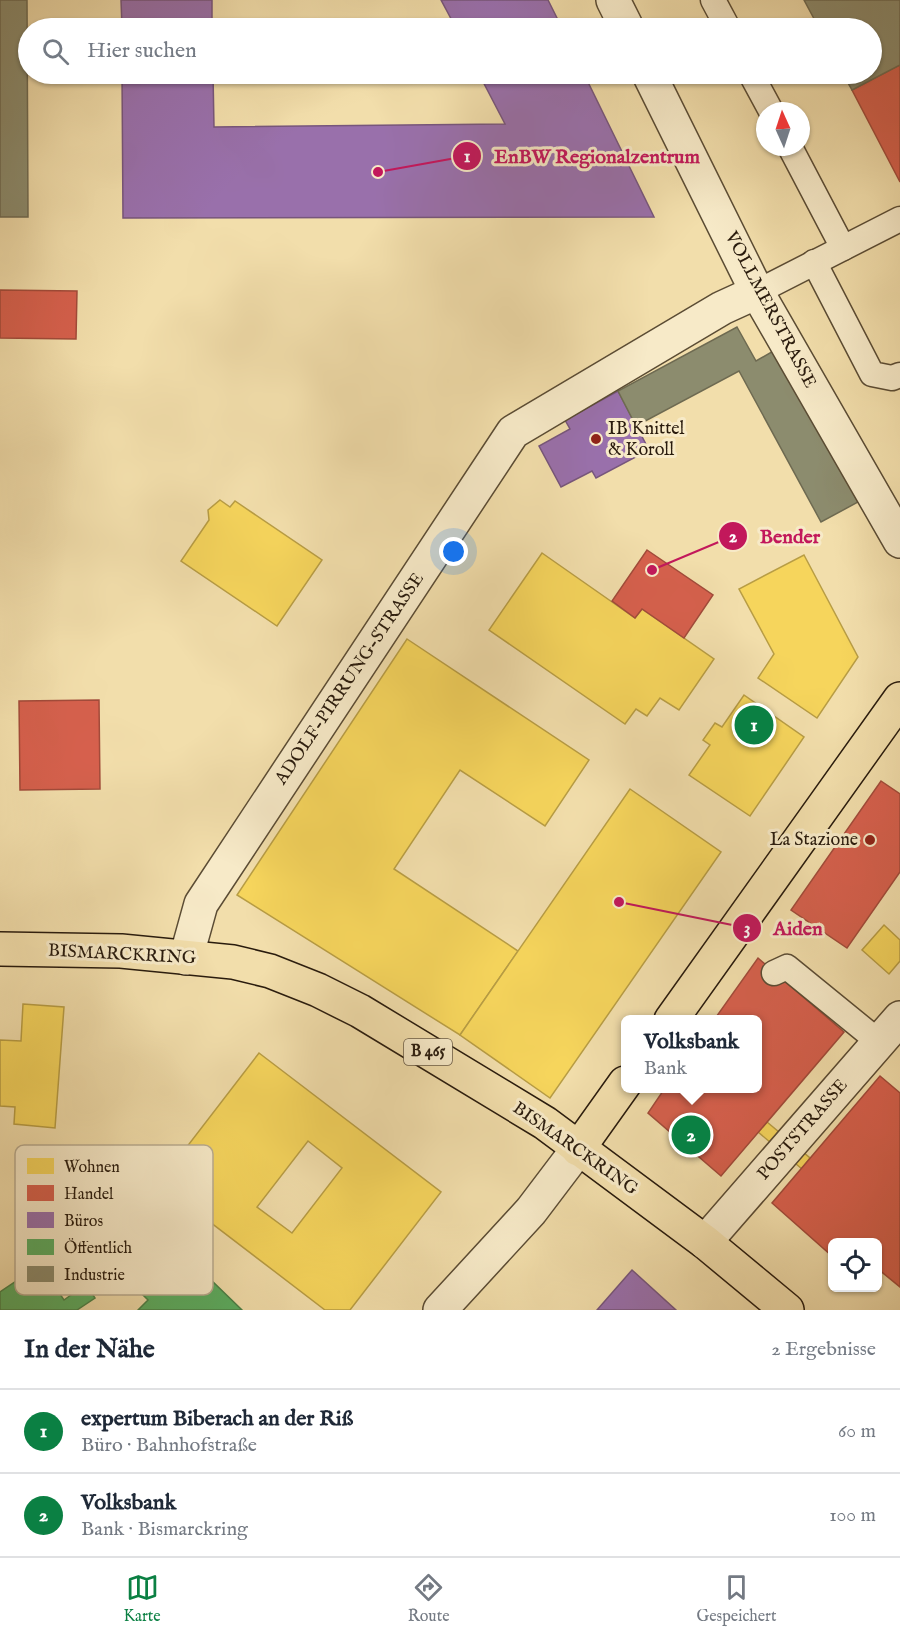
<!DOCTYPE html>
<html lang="de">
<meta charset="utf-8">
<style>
:root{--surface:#fff;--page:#f2f2f3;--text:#1f2937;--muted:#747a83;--line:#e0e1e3;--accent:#0b8043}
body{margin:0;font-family:"IM FELL English",serif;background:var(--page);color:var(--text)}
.controls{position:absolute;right:18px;bottom:18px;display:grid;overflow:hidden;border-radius:9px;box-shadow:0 2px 4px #0004}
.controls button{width:54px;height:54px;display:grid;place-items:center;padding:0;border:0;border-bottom:2px solid var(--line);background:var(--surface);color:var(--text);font:30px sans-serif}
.compass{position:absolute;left:756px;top:102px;width:54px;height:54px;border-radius:50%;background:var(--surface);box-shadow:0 2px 4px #0004;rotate:357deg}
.you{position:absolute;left:454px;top:552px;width:21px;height:21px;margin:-15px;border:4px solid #fff;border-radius:50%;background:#1a73e8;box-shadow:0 0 0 9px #1a73e833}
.badge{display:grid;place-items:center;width:39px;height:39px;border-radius:50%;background:var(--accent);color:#fff;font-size:20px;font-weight:700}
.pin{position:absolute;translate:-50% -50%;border:3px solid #fff;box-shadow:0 2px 6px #0006}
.popup{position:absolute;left:621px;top:1015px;width:141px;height:78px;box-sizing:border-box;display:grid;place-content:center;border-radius:9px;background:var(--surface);filter:drop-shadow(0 2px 4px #0005);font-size:20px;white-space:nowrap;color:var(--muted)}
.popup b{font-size:22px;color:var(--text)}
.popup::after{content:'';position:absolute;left:50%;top:100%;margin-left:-12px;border:12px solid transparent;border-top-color:var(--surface)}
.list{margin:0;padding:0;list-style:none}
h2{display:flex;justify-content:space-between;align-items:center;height:78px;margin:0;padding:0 24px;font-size:26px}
h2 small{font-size:20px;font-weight:400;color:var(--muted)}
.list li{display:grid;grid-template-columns:39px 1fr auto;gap:18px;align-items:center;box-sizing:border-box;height:84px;padding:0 24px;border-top:2px solid var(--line)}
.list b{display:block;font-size:22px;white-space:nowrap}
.list p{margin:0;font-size:20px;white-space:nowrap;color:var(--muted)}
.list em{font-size:20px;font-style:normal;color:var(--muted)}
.icon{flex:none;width:33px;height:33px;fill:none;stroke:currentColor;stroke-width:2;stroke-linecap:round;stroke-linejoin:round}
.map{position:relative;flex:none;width:900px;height:1310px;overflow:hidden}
.search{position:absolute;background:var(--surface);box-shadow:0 2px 4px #0004;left:18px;right:18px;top:18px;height:66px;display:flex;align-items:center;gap:15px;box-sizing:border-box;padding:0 21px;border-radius:33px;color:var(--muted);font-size:22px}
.sheet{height:246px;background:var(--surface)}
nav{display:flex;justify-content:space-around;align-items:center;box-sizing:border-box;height:84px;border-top:2px solid var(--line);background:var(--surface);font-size:16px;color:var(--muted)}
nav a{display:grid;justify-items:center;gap:3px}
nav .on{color:var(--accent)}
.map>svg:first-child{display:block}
.homes{fill:#f6d55c;stroke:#b89d44;stroke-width:1.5;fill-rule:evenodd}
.shops{fill:#d6604d;stroke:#a24b3a;stroke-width:1.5}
.offices{fill:#9970ab;stroke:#77567c;stroke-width:1.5}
.public{fill:#5aae61;stroke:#4b8248;stroke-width:1.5}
.industry{fill:#8c8c6e;stroke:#6e6a51;stroke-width:1.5}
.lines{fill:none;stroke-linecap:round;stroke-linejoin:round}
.service-casing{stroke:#5b4c34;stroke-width:27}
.minor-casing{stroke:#5b4c34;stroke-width:36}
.primary-casing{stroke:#291b0d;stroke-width:36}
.service{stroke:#f7eac8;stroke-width:24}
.minor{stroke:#f7eac8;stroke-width:33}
.primary{stroke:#f2deab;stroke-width:33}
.poi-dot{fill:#8f2418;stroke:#f7eac8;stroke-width:2}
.labels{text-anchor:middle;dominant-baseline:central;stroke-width:6;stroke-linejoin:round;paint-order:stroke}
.shield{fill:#f7eac8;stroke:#675945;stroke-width:1.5}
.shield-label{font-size:16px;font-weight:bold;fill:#291b0d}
.street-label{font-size:18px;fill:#291b0d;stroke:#f7eac8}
.poi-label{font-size:18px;fill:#291b0d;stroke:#f7eac8;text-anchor:start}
.key{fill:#f7eac8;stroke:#b9ac90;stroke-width:1.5}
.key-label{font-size:16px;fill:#291b0d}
.leader{fill:none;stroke:#c2185b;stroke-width:2}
.callout-dot{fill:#c2185b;stroke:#f7eac8;stroke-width:2}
.mark-label{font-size:18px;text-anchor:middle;font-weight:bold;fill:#fff}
.callout-label{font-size:20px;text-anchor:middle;font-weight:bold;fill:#c2185b;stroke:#f7eac8;stroke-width:6;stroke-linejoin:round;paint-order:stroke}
</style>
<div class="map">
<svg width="900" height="1310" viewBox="0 0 900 1310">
<rect width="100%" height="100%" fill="#f2deab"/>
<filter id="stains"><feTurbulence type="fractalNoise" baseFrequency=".00333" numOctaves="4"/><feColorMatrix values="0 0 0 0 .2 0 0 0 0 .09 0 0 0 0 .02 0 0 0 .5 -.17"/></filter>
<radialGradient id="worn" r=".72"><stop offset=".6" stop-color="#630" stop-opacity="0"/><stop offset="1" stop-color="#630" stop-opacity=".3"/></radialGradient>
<g class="homes">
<path d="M220,500l10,7 5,-6 87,59 -45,66 -96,-65 28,-41 -1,-10z"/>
<path d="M542,553l93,65 7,-9 72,50 -35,51 -19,-12 -13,18 -11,-7 -11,15 -136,-94z"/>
<path d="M804,555l54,102 -41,61 -59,-40 16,-24 -35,-65z"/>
<path d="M407,639l182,121 -44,66 -85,-56 -66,99 124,82 -58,84 -223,-140z"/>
<path d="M744,695l60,42 -54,79 -61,-41 21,-30 -7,-5 12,-17 7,4z"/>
<path d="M630,789l91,63 -171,246 -90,-63z"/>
<path d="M884,925l16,15v21l-11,13 -27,-24z"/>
<path d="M23,1004l41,3 -9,121 -41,-4 1,-17 -15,-1v-66l21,1z"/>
<path d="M259,1053l182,139 -91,118h-25l-166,-127zM308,1141l34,27 -50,65 -35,-26z"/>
<path d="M767,1122l43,36 -8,11 -44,-37z"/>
</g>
<g class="shops">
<path d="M900,65v117l-48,-92z"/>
<path d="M0,290l77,1 -1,48 -76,-1z"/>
<path d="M647,550l66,45 -29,43 -42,-29 -7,9 -23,-17z"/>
<path d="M99,700l1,89 -80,1 -1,-89z"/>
<path d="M881,781l19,13v78l-53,76 -56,-38z"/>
<path d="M758,958l86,74 -123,144 -73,-63 17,-25h92v-68h-43z"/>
<path d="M880,1076l20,17v194l-22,-18v-27h-46v14l-60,-53z"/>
</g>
<g class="offices">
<path d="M121,0h91v28h-90z"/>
<path d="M441,0h107l14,28h-106z"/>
<path d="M122,74h91l1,53 291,-3 -26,-50h105l70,143 -531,1z"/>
<path d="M618,391l31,59 -53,28 -4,-7 -31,16 -22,-41 31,-17 -5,-9z"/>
<path d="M632,1270l44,40h-79z"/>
</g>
<g class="public">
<path d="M176,1246l66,64h-104l10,-10 -13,-13z"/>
<path d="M40,1265l24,35 22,-16 9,14 -18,12h-77v-18z"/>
</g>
<g class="industry">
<path d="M0,0h27l1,217h-28z"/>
<path d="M804,0h96v65l-48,25 -9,-16h29v-46h-53z"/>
<path d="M737,327l19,34 19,-11 83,152 -37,20 -82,-151 -103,55 -18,-35z"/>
</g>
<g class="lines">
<g class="service-casing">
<g id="service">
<path d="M713,0l15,28"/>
<path d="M751,74l20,37"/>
<path d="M790,147l53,101"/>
<path d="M814,262l58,112 20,4 8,-3"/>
<path d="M757,292l143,-73"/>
<path d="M774,973l13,-6 92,75"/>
</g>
</g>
<g class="minor-casing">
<g id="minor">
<path d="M613,0l14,28"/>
<path d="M649,74l108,218 143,249"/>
<path d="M186,958l15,-54 312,-472 209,-124 35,-16"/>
<path d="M705,1242l195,-224"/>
<path d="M440,1310l91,-99 47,-62"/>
</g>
</g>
<g class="primary-casing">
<g id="primary">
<path d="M0,949l121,2 112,11 37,9 48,19 42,21 185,112 160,119 82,68"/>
<path d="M671,1020l229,-321"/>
<path d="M578,1149l47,-66"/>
</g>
</g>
<use href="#service" class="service"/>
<use href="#minor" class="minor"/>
<use href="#primary" class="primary"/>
</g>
<g class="poi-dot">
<circle cx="596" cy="439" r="6"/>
<circle cx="870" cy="840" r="6"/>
</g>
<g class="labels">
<rect class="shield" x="404" y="1039" width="48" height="26" rx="4.5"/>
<g class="shield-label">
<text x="428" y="1052">B 465</text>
</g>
<g class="street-label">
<text transform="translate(770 310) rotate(62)">VOLLMERSTRASSE</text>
<text transform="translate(350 679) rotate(-56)">ADOLF-PIRRUNG-STRASSE</text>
<text transform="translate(122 955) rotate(3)">BISMARCKRING</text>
<text transform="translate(803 1130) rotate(-49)">POSTSTRASSE</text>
<text transform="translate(575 1149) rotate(35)">BISMARCKRING</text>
</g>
<g class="poi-label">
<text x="608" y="429">IB Knittel<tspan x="608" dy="21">&amp; Koroll</tspan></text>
<text x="858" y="840" text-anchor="end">La Stazione</text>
</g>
</g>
<rect x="15" y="1145" width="198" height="150" rx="9" class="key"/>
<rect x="27" y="1158" width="27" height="16" fill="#f6d55c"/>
<rect x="27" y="1185" width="27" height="16" fill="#d6604d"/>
<rect x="27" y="1212" width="27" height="16" fill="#9970ab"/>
<rect x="27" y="1239" width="27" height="16" fill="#5aae61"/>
<rect x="27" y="1266" width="27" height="16" fill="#8c8c6e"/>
<g class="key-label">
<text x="64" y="1172">Wohnen</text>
<text x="64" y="1199">Handel</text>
<text x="64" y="1226">Büros</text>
<text x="64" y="1253">Öffentlich</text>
<text x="64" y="1280">Industrie</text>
</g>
<path class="leader" d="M378 172L467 156M652 570L733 536M619 902L747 928"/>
<g class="callout-dot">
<circle cx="378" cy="172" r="6"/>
<circle cx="652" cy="570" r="6"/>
<circle cx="619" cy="902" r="6"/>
<circle cx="467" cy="156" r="15"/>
<circle cx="733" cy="536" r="15"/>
<circle cx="747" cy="928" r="15"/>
</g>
<g class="mark-label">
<text x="467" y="162">1</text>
<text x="733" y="542">2</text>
<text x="747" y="934">3</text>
</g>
<g class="callout-label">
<text x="597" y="163">EnBW Regionalzentrum</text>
<text x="790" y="543">Bender</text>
<text x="798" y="935">Aiden</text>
</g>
<rect width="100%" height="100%" filter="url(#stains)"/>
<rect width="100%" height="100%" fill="url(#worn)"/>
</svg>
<div class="controls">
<button><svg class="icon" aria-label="locate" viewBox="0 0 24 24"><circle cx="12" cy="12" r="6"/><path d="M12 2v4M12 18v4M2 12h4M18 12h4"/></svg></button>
</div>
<svg class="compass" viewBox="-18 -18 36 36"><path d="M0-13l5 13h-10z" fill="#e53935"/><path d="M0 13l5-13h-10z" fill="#747a83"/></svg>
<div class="you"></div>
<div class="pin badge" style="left:754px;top:725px">1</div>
<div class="pin badge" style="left:691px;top:1135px">2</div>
<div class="popup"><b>Volksbank</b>Bank</div>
<div class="search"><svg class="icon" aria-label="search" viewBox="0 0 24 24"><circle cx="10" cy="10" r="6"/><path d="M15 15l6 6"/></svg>Hier suchen</div>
</div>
<section class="sheet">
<h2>In der Nähe<small>2 Ergebnisse</small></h2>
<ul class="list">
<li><span class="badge">1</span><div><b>expertum Biberach an der Riß</b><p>Büro · Bahnhofstraße</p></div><em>60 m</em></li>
<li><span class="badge">2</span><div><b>Volksbank</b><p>Bank · Bismarckring</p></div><em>100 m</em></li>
</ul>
</section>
<nav>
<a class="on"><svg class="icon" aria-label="map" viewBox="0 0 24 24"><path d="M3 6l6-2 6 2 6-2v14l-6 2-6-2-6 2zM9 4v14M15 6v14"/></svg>Karte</a>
<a><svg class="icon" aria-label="directions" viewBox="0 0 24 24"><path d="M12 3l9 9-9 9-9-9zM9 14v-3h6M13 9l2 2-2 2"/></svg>Route</a>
<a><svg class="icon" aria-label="saved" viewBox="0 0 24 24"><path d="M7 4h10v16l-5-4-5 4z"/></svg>Gespeichert</a>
</nav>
